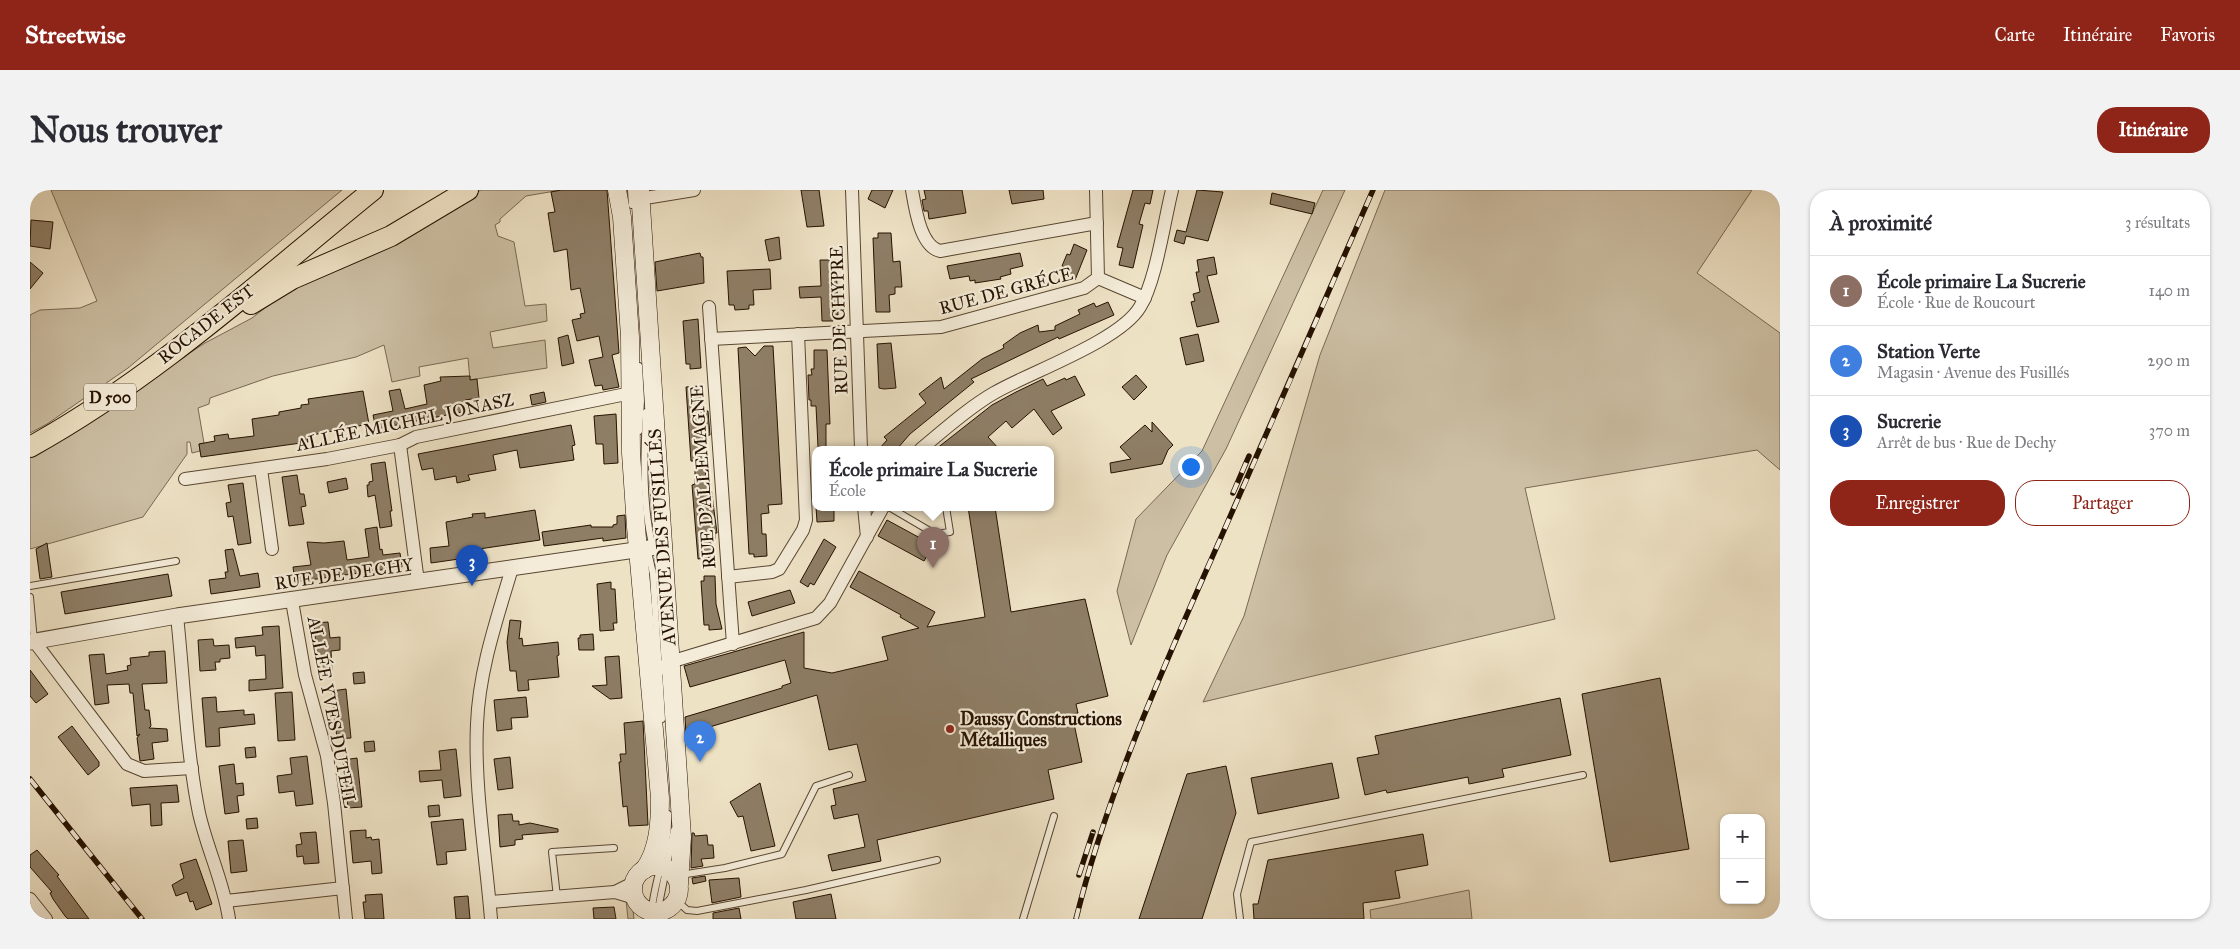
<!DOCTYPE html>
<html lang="fr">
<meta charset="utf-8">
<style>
:root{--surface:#fff;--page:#f2f2f3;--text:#2b2b33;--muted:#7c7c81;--line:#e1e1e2;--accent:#8f2418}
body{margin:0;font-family:"IM FELL Great Primer",serif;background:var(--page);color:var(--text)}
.controls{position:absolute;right:15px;bottom:15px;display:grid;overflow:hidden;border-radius:10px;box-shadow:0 1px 4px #0004}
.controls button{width:45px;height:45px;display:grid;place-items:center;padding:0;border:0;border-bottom:1px solid var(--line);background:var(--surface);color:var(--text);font:25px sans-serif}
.you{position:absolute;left:1160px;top:276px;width:18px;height:18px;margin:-12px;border:4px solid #fff;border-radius:50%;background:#1a73e8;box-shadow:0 0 0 8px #1a73e833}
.badge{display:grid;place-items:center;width:32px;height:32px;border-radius:50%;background:var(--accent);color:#fff;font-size:16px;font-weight:700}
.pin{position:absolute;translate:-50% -41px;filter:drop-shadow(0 1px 2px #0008)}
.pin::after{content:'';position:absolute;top:26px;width:18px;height:15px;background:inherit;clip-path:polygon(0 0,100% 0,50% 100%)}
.popup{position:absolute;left:782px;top:256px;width:242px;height:65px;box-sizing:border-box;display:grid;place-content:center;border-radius:10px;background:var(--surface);filter:drop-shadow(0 1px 4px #0005);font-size:16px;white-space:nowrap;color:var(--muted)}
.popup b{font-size:19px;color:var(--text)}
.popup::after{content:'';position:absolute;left:50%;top:100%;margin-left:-10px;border:10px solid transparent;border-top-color:var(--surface)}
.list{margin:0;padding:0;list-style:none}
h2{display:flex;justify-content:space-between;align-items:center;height:65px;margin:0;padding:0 20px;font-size:21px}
h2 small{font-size:16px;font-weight:400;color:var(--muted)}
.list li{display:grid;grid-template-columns:32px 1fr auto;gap:15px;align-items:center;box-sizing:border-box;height:70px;padding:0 20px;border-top:1px solid var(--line)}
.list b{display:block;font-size:19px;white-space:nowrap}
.list p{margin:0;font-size:16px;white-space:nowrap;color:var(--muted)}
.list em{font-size:16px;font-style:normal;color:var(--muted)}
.actions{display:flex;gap:10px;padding:15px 20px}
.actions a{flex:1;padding:11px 0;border:1px solid var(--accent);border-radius:20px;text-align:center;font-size:18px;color:var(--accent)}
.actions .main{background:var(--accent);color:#fff}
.map{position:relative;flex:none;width:1750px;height:729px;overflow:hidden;border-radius:20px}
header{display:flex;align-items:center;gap:30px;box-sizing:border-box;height:70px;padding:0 25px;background:var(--accent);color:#fff}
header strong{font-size:24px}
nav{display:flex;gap:28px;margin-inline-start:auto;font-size:18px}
.intro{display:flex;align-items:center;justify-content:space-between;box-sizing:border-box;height:120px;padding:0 30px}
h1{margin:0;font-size:35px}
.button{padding:12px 22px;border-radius:20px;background:var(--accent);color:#fff;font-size:18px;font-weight:700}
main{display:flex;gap:30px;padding:0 30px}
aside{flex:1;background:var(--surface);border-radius:20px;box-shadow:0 1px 4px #0004}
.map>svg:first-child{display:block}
.green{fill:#ccbfa4;stroke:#796852}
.building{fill:#8e7e66;stroke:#261200}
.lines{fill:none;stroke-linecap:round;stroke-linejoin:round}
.service-casing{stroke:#584631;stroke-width:8}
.minor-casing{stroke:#584631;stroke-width:14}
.tertiary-casing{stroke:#584631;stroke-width:17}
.secondary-casing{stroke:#261200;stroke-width:19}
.trunk-casing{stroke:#261200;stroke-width:22}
.service{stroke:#f4ecd9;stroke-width:6}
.minor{stroke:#f4ecd9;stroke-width:12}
.tertiary{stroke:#f4ecd9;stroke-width:15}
.secondary{stroke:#f4ecd9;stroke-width:18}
.trunk{stroke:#eee2c5;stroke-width:20}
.rail-casing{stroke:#261200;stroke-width:5.5}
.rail{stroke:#f4ecd9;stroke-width:4;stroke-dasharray:11;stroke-linecap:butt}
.poi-dot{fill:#8f2418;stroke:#f4ecd9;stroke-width:2}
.labels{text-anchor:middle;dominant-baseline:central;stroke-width:4.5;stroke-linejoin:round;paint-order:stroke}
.shield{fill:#f4ecd9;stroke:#645341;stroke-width:1}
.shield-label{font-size:16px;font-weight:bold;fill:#261200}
.street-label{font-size:18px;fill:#261200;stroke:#f4ecd9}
.poi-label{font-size:18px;font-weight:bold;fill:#261200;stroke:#f4ecd9;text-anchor:start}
</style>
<header>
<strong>Streetwise</strong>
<nav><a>Carte</a><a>Itinéraire</a><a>Favoris</a></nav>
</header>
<div class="intro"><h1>Nous trouver</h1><a class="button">Itinéraire</a></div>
<main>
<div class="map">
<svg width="1750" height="729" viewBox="0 0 1750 729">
<rect width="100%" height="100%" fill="#eee2c5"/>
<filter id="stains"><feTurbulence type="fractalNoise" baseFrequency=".004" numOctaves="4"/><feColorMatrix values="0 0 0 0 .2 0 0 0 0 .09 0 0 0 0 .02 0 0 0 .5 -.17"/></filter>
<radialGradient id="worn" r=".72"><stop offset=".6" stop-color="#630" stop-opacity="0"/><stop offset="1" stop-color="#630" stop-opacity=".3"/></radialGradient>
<g class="green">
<path d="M21,0h291l-214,178 -81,56 -17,9v-118l10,-5 40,-2 17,-7z"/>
<path d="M451,0h80l-35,6 -26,23v3l-5,3 3,11 16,6 11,64 21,-2 1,17 -57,11 3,16 52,-8 2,28 -77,12 -2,-22 -49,9 1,9 -28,6 -8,-37 -28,12 -83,19 -63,22 -1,6 -11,4 6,35 -5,1 1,7 -8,2 -2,-11h-3v12l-44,63 -113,32v-93l175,-113 47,-25 40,-31 108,-49z"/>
<path d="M1293,0h22l-119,259 -59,106 -36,90 -14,-54 19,-72 66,-68z"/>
<path d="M1355,0h367l-55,83 83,60v137l-23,-20 -232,38 30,131 -352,83 41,-86 76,-261z"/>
<path d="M1439,700l3,29h-101l-1,-9z"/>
<path d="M596,710l7,10 1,9h-6z"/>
</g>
<g class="building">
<path d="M531,0h46l12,163 -7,2 7,32 -16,3 -1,-5 -7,1 -6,-26 14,-3 -4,-21 -22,5 -5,-21 9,-2 -1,-4 5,-1 -5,-25 -9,2 -4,-41 -13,3 -6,-39 7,-1 -4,-20z"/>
<path d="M771,0h18l5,36 -17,1z"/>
<path d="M842,0h21l-8,18 -17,-9z"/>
<path d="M894,0h38l4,23 -37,6 -1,-8h-4l-2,-11 4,-1z"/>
<path d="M979,0h34l1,9 -32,5z"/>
<path d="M1103,0h20l-3,14 -5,-1 -6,21 4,1 -10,43 -14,-3 4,-17 -6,-1z"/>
<path d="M1167,0l26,2 -15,49 -22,-5 -2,8 -10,-3 3,-11 9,2z"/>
<path d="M1242,3l43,10 -3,11 -42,-10z"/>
<path d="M1,30l22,2 -3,27 -20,-3z"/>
<path d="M848,43h13l2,29 7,-1 2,26h-7v7l-6,1 1,17h-14l-3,-74h5z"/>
<path d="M749,47l2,22 -12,2 -4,-21z"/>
<path d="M1044,54l13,6 -12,30 -13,-6 3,-7 -3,-1 5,-12 3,1z"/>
<path d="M670,63l1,4h2l1,26 -47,8 -2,-29z"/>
<path d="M990,63l3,13 -13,3 1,5 -11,3 1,2 -26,4v-3l-5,1 -1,-5 -19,3 -3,-13z"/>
<path d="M1184,67l3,17 -10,2 12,46 -22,5 -6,-25 4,-1 -2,-7 7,-2 -4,-20h3l-2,-12z"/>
<path d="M790,70h16l2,55h-4l-1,6h-11l-1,-24 -21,1 -1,-11 22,-1z"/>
<path d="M0,72l13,11 -13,16z"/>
<path d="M740,79l1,20 -18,1 1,15h-5v4l-14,1 -1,-5h-5l-2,-34z"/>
<path d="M1078,112l6,13 -55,24 -1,-2 -87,42 3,3 -64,52 -13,15h-18l8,-9 -3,-3 42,-34 -7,-9 22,-17 3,12 38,-30 22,-11 -1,-3 17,-12 18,-8 1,7 16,-2v-4l25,-12 -2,-4 16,-7 2,4z"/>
<path d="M668,129l3,49 -11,1v-5h-4l-3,-43z"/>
<path d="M1168,144l6,27 -18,4 -6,-27z"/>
<path d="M538,145l6,28 -12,3 -4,-28z"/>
<path d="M861,153l5,45 -12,1 -5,-1 -2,-44z"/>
<path d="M734,156h9l9,158 -14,1 1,8 -8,1 1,20h4l1,22 -13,1v-3h-5l-11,-206 8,-1 9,9z"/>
<path d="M784,160h13l3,74h-4v23h-8l-2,-41h-5v-6h-2l-1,-25h4l-1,-6h3z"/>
<path d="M1106,185l11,12 -13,13 -12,-13z"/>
<path d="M440,186v4l7,-1 2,19 -14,2 2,11 -91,18 -3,-14 20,-4 -4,-20 11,-2 5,20 22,-5 -3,-19 17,-4 -1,-4z"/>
<path d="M1045,186l10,19 -34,16 11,17 -9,7 -19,-26 -22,19 -6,-7 -18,16 11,12h-63l56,-44 24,-13 27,-13 4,7 18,-8 1,2z"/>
<path d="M670,196l2,25h6l2,24 -7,1 3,43v2l4,-1 7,53h-2v6h-4l1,18 -14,2 -6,-74 3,-1v-23h-4l-5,-74z"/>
<path d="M333,201l6,33 -62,12 1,6 -107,15 -2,-13 16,-3 -1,-5 14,-2 1,5 25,-3 -2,-17 27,-4v-3l22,-4v-3l8,-1 -1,-5z"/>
<path d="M514,202l2,10 -14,3 -2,-10z"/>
<path d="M586,224l2,49 -14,1 -1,-20h-7l-2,-28z"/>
<path d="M1122,232l21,23 -5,5 -6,14 -51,9 -1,-10 21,-4 -11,-12 25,-22 7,7z"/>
<path d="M541,235l4,20 -3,1 2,14 -54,8 -3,-18 -24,5 3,15 -28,5 2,5 -13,3 -1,-7 -21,4 -2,-12 -11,2 -4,-16z"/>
<path d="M355,272l7,49h-2l2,15 -12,2 -5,-33 -7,2 -1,-12h2v-3l4,-1 -2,-17z"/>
<path d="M267,285l3,19h4l2,12 -5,1 3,17 -15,2 -7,-49z"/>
<path d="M316,288l2,11 -19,4 -2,-11z"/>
<path d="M213,293l8,60 -13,2 -5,-29 -5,1 -2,-14 5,-1 -3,-17z"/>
<path d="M786,317h18v14l-17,1z"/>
<path d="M938,317h27l16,105 74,-13 23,97 -32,8 2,9 -6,1 10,48 -34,8 6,29 -177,41 4,21 -49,10 -4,-16 37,-8 -7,-33 -24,5 -3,-13 5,-1 -3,-16 33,-8 -9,-37 -28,6 -12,-55 -131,39 -1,-17 97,-29v-2l9,-3 -6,-23 -95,27 -6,-21 120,-34v36l28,5 56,-13 -6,-23 37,-9 -19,-11 1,-2 -51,-28 9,-16 76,41 -8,15 58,-10z"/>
<path d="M505,320l5,30 -61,9 1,7 -49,7 -1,-15 19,-2 -3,-24 27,-5 -1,-3 13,-1v5z"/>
<path d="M595,325l1,23 -23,3v-3l-59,8 -2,-14 49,-7v2h22v-2l4,-1v-8z"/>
<path d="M857,330l46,25 -9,16 -46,-25z"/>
<path d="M347,337l3,23 2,-1 1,6 17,-2 2,14 -107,15 -2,-15 18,-2 -4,-23 17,1 20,-2 3,19 22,-3 -4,-28z"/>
<path d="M794,349l12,8 -22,38 -4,-2 -2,4 -8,-5z"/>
<path d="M17,353l5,34 -12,2 -4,-30z"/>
<path d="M203,359l7,27 18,-3 2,14 -49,7 -2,-14 17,-2 -1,-6h3l-3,-22z"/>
<path d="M138,384l4,22 -107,18 -4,-22z"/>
<path d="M674,386h11l1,28 6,25 -13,1v-5h-5l-3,-44h3z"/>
<path d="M581,392v7h4l2,34h-4l1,7 -14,1 -3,-47z"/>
<path d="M760,400l5,13 -43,13 -4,-14z"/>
<path d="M480,430l11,1 -2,18 3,-1 1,8 35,-4 1,13 -2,1 2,21 -31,3 1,10 -11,1 -2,-20h-6l-3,-29z"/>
<path d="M298,432l2,16 10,-1v13l-9,1 1,20 -14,1 -4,-49z"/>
<path d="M249,436l4,62 -34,3v-11l17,-1 -1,-24 -9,1 -1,-10 -19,2 -1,-10 28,-3 -1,-8z"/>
<path d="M563,444l1,16h-15l-1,-12h2v-3z"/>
<path d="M183,449l1,7 15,-1 1,13 -10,1v3h-5l1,8 -16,1 -2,-31z"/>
<path d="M135,461l2,32 -25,1 3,26h4l2,16 -2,2 18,1 1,12 -16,2 2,16 -14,2 -3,-23 3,-4 -3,2 -4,-43h-3l-1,-9 -22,1 2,18 -14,2 -6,-50 15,-1 2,20 22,-4 -1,-4 4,-1 -1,-7 19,-2v-4z"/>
<path d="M589,466l3,42 -12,1 -18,-13 15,-1 -2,-28z"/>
<path d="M0,480l18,24 -12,9 -6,-7z"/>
<path d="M334,482l1,11 -11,1 -1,-11z"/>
<path d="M1630,488l29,171 -79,13 -28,-168z"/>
<path d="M316,499l5,49 -14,1 -5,-48z"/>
<path d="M262,502l3,48 -17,1 -3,-48z"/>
<path d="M186,507l1,15 27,-2v5l10,-1 1,10 -36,4 1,18 -14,1 -4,-49z"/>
<path d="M496,507l2,20 -17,1 1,11 -15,2 -3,-31z"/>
<path d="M1530,508l11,57 -69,14 2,8 -35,7 -1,-7 -81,16 -1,-3 -21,5 -8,-37 22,-4 -4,-18z"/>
<path d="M613,531l5,104 -19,1 -2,-20 -4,1 -4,-45h2l-1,-8h6l-2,-31z"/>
<path d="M42,536l27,36v4l-11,9 -30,-38z"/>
<path d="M344,551l1,10 -10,1 -1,-10z"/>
<path d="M225,557l1,10 -10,1 -1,-10z"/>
<path d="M426,559l5,47 -17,2 -2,-18 -22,2 -1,-11 22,-1 -2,-19z"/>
<path d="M277,566l6,48 -17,2 -2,-15 -15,2 -2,-17 15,-2 -2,-16z"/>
<path d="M480,567l3,31 -15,2 -4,-31z"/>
<path d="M327,568l5,49 -14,1 -5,-48z"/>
<path d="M1302,573l7,35 -81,16 -7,-36z"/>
<path d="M204,574l2,20 7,-1 1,12 -7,1 2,16 -14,2 -6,-48z"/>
<path d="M1196,576l10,47 -34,106h-63l48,-145z"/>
<path d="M730,593l15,63 -24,5 -8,-35 -5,1 -8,-15z"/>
<path d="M147,595l2,17 -18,1 1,22 -11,1 -1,-22 -18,2 -2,-18z"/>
<path d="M409,615l1,11 -11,1 -1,-11z"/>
<path d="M482,624l1,7h6v4l11,-2 28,6v3l-36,3 1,4 -8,1v5l-15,2 -2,-32z"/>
<path d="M227,628l1,10 -11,1 -1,-10z"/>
<path d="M433,629l3,31 -20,2 1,12 -10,1 -6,-43z"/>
<path d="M336,640v8l5,-1 1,3 7,-1 3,34 -10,1 -1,-13 -18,2 -3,-32z"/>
<path d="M286,642l3,31 -15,1 -1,-8 -6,1 -1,-12 6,-1 -2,-11z"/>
<path d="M662,643h2l1,3 12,-1 1,10h5l1,13 -13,1 2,7 -12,2z"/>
<path d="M1393,644l5,31 -33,6 5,27 -37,5 1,16h-110l-1,-15h5l10,-44z"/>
<path d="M213,650l4,31 -16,2 -3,-32z"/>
<path d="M7,660l22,25 -2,1 32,43h-21l-3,-3 -12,-17 -3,-6 2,-1 -22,-25v-12z"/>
<path d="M166,669l16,45 -16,6 -3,-9 -3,1 -3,-10 -11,4 -4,-11 12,-7 -4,-14z"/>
<path d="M675,686l1,5 -13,3 -1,-6z"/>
<path d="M709,688l2,19 -29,6 -3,-23z"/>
<path d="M352,704l2,25h-19l-2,-17h3l-1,-7z"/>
<path d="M801,704l5,25h-40l-3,-17z"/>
<path d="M438,706l2,23h-14l-2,-22z"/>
<path d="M584,717l2,12h-22l-1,-11z"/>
<path d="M709,718l2,11h-28v-6z"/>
</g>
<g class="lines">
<g class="service-casing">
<g id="service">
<path d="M601,0l1,15"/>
<path d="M609,176l2,35 -2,30"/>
<path d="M616,222c-2,45 -4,92 7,136"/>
<path d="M859,317l46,27 15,-2 -4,-25"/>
<path d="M617,357l6,27 9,145"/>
<path d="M0,396l146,-25"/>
<path d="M0,407l4,44"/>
<path d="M650,685l45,-7 57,-14 34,-68 33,-11"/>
<path d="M527,707l-5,-45 62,-4"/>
<path d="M646,710l11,10 10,1 109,-21 131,-30"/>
<path d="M621,729c1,-36 19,-69 17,-105"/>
<path d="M626,729l18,-89"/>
<path d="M993,729l31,-103"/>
<path d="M1210,729l-3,-25 14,-52 332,-67"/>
</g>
</g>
<g class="minor-casing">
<g id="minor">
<path d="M822,0l9,259"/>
<path d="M882,0c3,17 8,56 28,61l157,-28"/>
<path d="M609,9l55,-9"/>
<path d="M1068,88l47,20"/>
<path d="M679,117l24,337"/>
<path d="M681,149l230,-12 143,-39 14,-10 -2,-88"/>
<path d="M370,255l18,137"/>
<path d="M891,259c23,-19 47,-41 73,-56 36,-21 126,-52 146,-86 16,-26 24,-85 32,-117"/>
<path d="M231,279l11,80"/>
<path d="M155,289l142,-20 73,-14 16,-8 215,-44"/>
<path d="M834,317l3,30"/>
<path d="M698,387l44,-5 7,-3 24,-39 3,-10 -8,-186"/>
<path d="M262,411l13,74 22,81 7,47 12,116"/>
<path d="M147,426c7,65 9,133 22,197 8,36 25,70 30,106"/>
<path d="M4,451l93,123 17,7 48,-3"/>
<path d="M621,493l7,-13 12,-8 146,-44 14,-15 53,-96"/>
<path d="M585,702l20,-10"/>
<path d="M0,709l16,20"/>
<path d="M196,711l117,-13"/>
<path d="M460,712l125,-10 20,6"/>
<path d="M461,729c-5,-62 -17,-133 -14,-195 2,-54 20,-105 35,-156"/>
</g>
</g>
<g class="tertiary-casing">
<path id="tertiary" d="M0,452l147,-26 486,-70"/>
</g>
<g class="secondary-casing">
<g id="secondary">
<path d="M587,0l5,27 8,120 1,116 5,74 24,271c0,24 -1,51 -16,72"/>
<path d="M610,0l42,647 -3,47"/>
<circle cx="626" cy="699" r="23"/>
</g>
</g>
<g class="trunk-casing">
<g id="trunk">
<path d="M221,114l41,-25 99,-43 77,-46"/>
<path d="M0,257c125,-69 233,-168 343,-257"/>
</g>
</g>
<use href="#service" class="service"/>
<use href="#minor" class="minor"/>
<use href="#tertiary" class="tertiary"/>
<use href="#secondary" class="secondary"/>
<use href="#trunk" class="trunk"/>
<g class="rail-casing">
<g id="rail">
<path d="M1203,303l16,-37"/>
<path d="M0,589l112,140"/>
<path d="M1049,685l14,-43"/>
<path d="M1046,729c33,-134 91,-259 146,-384 51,-115 101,-230 151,-345"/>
</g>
</g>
<use href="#rail" class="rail"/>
</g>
<circle class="poi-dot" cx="920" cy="539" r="5"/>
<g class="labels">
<rect class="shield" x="54" y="193.5" width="52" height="27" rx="4"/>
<g class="shield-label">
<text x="80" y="207">D 500</text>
</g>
<g class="street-label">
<text transform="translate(976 101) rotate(-15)">RUE DE GRÉCE</text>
<text transform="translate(809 130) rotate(-92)">RUE DE CHYPRE</text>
<text transform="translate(176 134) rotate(-38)">ROCADE EST</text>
<text transform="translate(375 232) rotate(-12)">ALLÉE MICHEL JONASZ</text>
<text transform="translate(673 287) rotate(-94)">RUE D'ALLEMAGNE</text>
<text transform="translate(632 347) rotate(-94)">AVENUE DES FUSILLÉS</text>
<text transform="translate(314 384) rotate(-8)">RUE DE DECHY</text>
<text transform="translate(302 522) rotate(79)">ALLÉE YVES DUTEIL</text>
</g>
<g class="poi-label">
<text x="930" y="529">Daussy Constructions<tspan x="930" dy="21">Métalliques</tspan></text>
</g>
</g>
<rect width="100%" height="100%" filter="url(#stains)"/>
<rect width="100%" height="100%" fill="url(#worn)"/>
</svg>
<div class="controls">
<button>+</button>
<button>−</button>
</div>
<div class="you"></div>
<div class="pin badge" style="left:903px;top:378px;background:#8d6e63">1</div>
<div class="popup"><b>École primaire La Sucrerie</b>École</div>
<div class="pin badge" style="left:670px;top:572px;background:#3f7fe0">2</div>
<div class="pin badge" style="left:442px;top:396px;background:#1a4fb4">3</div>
</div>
<aside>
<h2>À proximité<small>3 résultats</small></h2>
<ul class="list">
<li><span class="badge" style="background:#8d6e63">1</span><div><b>École primaire La Sucrerie</b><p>École · Rue de Roucourt</p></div><em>140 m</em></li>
<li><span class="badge" style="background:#3f7fe0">2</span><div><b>Station Verte</b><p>Magasin · Avenue des Fusillés</p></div><em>290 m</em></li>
<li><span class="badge" style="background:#1a4fb4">3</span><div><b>Sucrerie</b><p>Arrêt de bus · Rue de Dechy</p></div><em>370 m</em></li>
</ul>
<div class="actions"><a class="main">Enregistrer</a><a>Partager</a></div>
</aside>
</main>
